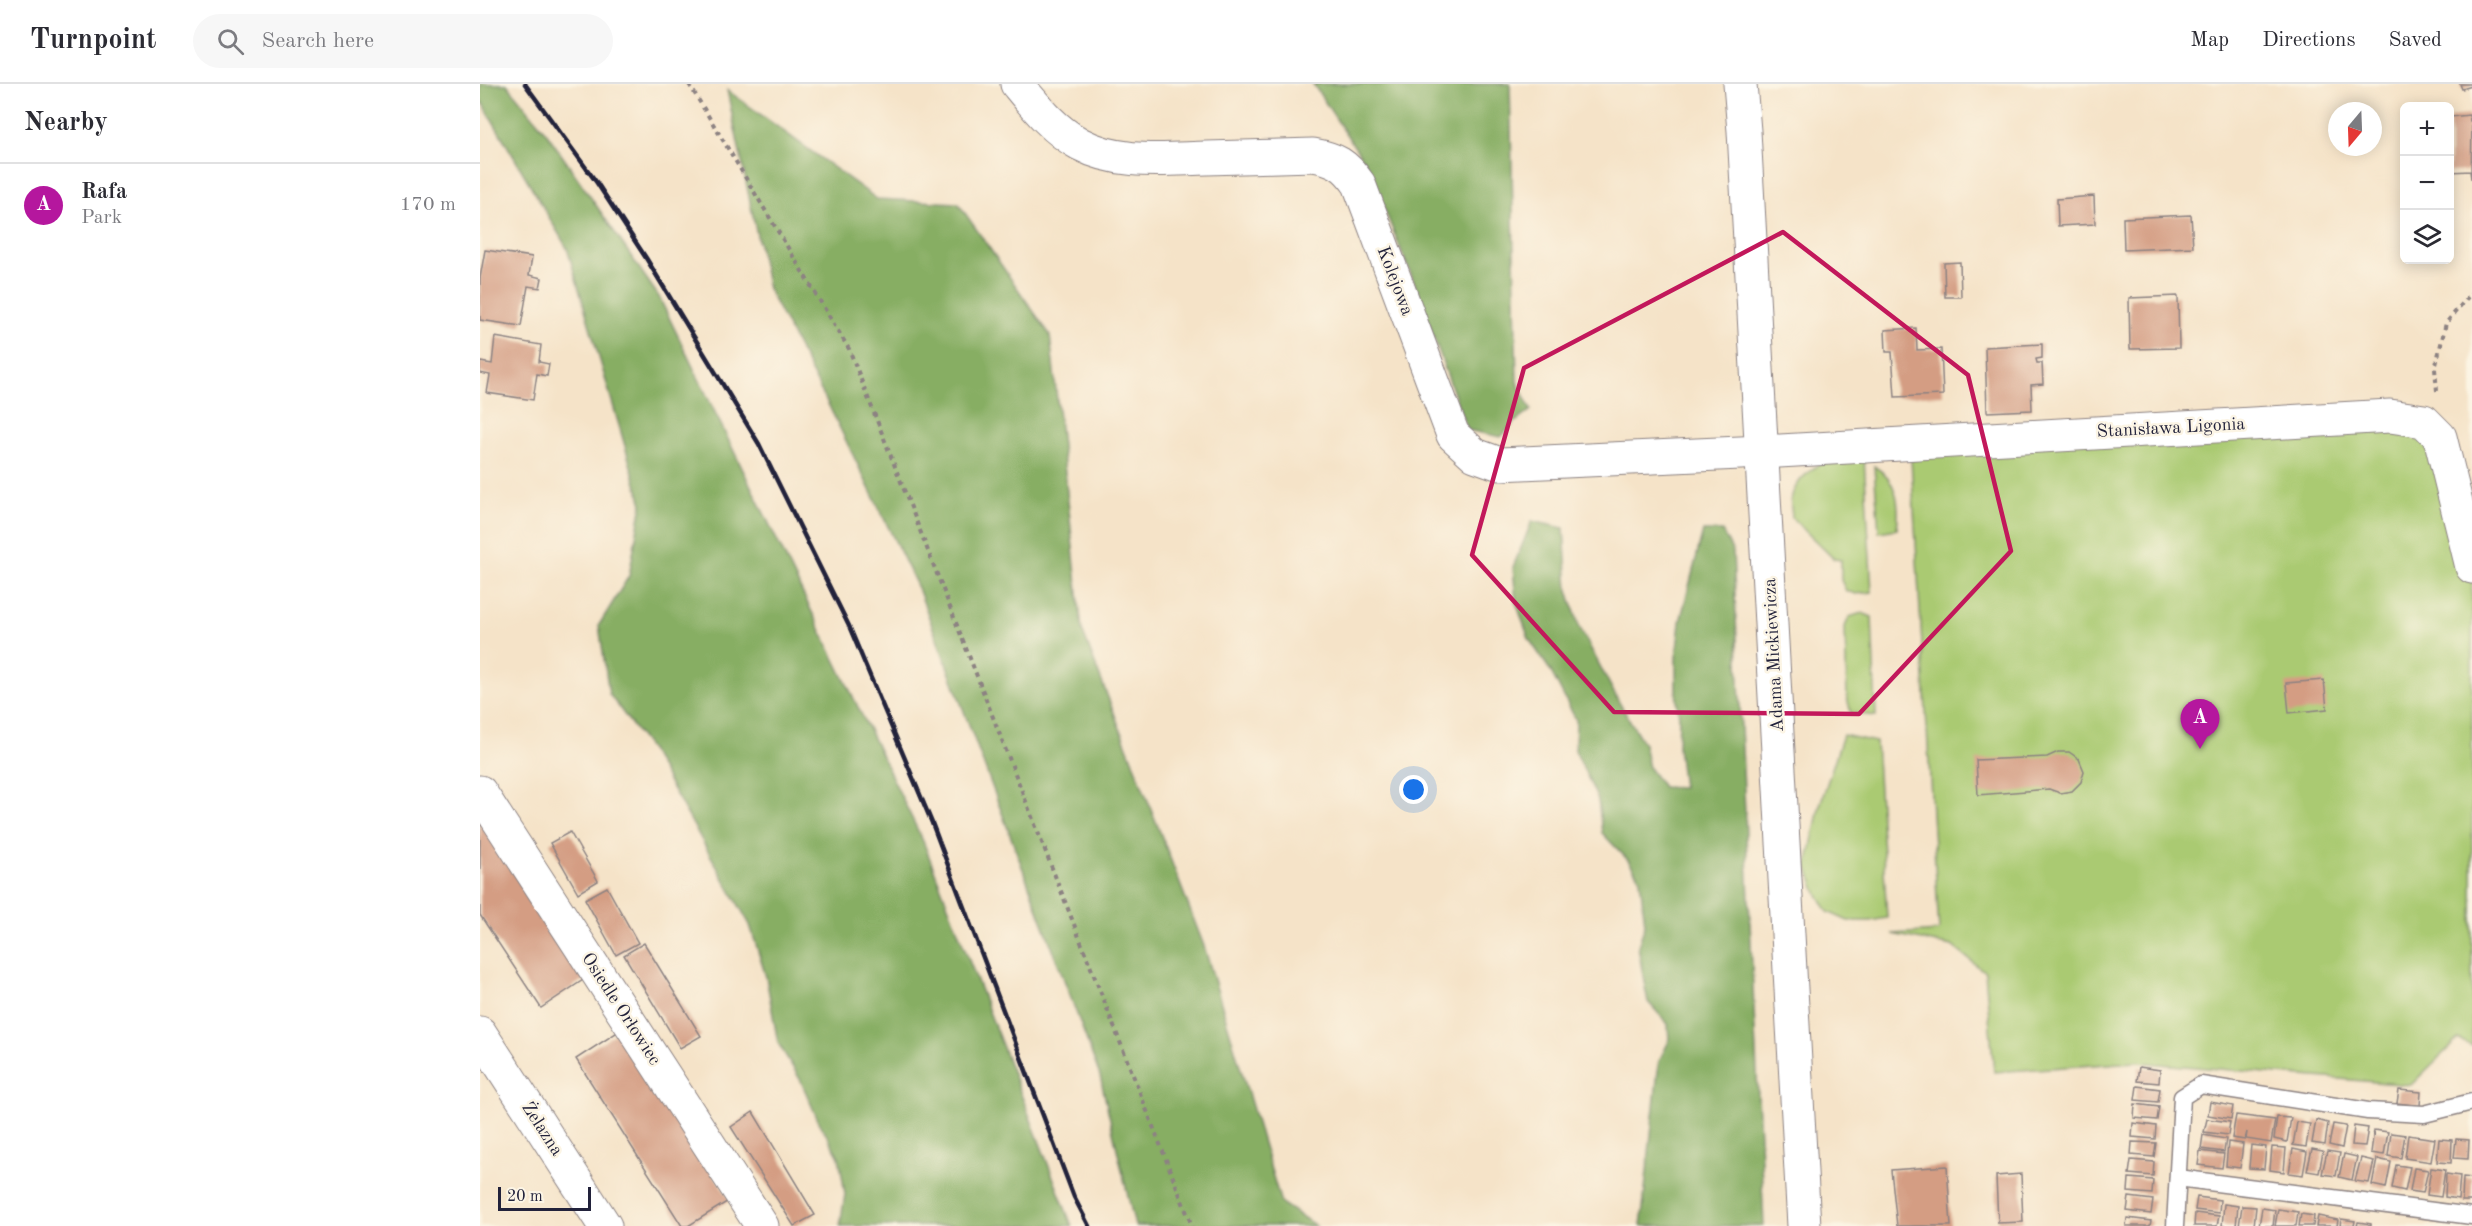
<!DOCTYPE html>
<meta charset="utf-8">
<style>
:root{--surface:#fff;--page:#f7f7f7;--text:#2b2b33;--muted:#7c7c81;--line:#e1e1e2;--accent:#b5179e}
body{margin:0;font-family:"Old Standard TT",serif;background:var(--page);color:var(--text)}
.controls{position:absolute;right:18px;top:18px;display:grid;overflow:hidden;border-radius:9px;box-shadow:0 3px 15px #0003}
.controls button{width:54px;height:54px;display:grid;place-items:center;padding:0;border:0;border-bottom:2px solid var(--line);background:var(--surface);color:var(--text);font:30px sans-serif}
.compass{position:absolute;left:1848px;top:18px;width:54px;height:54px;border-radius:50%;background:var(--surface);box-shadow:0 3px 15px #0003;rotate:199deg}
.scale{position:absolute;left:18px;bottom:15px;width:93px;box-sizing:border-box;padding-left:6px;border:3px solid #22223b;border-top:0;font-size:16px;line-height:21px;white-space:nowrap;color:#22223b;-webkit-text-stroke:4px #fcf5e5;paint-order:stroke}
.you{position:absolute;left:934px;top:706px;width:21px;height:21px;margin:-15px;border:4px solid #fff;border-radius:50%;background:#1a73e8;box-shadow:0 0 0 9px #1a73e833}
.badge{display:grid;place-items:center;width:39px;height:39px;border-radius:50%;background:var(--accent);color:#fff;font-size:20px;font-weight:700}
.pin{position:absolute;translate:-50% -50px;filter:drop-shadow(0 2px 3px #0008)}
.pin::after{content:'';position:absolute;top:32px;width:21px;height:18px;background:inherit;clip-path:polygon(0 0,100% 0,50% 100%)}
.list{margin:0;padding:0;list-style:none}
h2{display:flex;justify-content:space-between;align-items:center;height:78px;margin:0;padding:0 24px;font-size:26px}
h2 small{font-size:20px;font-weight:400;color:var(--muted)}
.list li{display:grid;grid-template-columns:39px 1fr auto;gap:18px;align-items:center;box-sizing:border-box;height:84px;padding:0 24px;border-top:2px solid var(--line)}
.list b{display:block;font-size:22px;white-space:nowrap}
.list p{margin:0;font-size:20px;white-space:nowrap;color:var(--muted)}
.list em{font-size:20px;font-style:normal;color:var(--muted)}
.icon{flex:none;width:33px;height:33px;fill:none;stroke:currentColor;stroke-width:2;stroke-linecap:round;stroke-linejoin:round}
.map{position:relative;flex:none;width:1992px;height:1142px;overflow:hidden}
header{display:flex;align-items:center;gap:36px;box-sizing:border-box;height:84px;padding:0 30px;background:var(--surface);border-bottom:2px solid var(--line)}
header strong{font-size:28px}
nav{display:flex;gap:33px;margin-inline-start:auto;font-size:21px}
.search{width:420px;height:54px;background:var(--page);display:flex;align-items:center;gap:15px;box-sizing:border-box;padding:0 21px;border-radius:33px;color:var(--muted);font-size:22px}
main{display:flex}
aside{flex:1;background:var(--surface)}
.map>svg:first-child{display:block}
.green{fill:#aaca72;stroke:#667656;stroke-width:1.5}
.forest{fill:#87ae64;stroke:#546850;stroke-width:1.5}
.building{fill:#d49d83}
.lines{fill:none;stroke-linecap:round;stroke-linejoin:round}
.lane-casing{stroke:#8c8282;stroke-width:19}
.street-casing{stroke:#8c8282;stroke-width:35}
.path{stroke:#8c8282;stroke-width:4;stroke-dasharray:4.5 4.5;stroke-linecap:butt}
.lane{stroke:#fff;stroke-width:16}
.street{stroke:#fff;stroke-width:33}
.rail{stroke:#22223b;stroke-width:4.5}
.marked{fill:none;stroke:#c2185b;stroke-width:4.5;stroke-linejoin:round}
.labels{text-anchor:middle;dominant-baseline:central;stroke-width:5;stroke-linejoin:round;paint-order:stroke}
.street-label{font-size:18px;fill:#22223b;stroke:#fcf5e5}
</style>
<header>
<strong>Turnpoint</strong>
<div class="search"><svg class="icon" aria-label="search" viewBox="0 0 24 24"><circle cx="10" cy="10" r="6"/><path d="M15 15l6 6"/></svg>Search here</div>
<nav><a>Map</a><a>Directions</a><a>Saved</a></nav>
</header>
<main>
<aside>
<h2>Nearby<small></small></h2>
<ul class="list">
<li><span class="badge">A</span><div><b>Rafa</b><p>Park</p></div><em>170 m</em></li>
</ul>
</aside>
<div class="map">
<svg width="1992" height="1142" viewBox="0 0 1992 1142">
<rect width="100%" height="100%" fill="#fcf5e5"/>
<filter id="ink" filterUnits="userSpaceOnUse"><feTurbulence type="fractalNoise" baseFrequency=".0167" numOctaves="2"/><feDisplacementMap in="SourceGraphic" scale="12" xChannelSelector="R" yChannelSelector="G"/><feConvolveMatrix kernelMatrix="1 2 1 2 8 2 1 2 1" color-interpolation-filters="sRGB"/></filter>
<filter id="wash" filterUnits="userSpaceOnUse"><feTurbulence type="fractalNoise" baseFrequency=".008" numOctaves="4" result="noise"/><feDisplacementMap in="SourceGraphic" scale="24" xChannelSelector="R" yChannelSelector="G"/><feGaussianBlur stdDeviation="1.35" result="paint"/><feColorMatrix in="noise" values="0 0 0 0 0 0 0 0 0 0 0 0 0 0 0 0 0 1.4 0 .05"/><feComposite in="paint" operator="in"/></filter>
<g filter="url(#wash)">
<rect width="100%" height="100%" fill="#f5e3c8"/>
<g class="green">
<path d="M1944,337l48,146v479l-14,-7 -47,46 -275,-23 -142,10 -9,-100 -33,-26 -60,-12 47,-3 -29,-489z"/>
<path d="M1350,374h34l8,134 -16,2 -10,-3 -5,-11v-20l-7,-1 -42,-41c0,-6 -2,-13 -1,-19 4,-19 23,-33 39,-41z"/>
<path d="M1394,382c24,15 26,37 23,63l-18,3z"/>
<path d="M1382,529l10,4 4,99 -25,-3 -4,-15 -2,-71 4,-10z"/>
<path d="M1363,651l33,7 11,176 -17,3h-22l-20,-9 -11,-19 -10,-27 12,-58z"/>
</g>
<g class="forest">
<path d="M0,0h27l41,51 111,162 264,544 149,385h-232l5,-32 -6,-37 -21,-37 -18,-41 -22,-36 -12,-66 -16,-52 -99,-174 -42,-57 -10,-69 30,-49 13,-72 -75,-256 -87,-149z"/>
<path d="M833,0h197l7,298 14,28 -17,13 -13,14 -34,-7 -53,-148 -48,-118z"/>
<path d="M247,6l150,109 81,4 92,132 32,295 122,316 77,257 35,23h-181l-35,-150 -182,-488 -89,-182 -61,-117z"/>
<path d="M1052,437l32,7 4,62 11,36 41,78 24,40 5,24 14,19 20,1 -5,-41 1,-29 -3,-27v-32l4,-37 23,-91h19l11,21 31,674h-123l18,-165 10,-20 -1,-17 -20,-22 -3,-15 -7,-41 7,-21 -5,-46 -12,-19 -26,-27 -4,-33 -23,-50 1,-30 -26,-50 -21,-31 -13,-37 -3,-35z"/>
</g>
<g id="blocks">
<g class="building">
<path d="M1980,0h12v2l-10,3z"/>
<path d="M1989,31l1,6h2l-1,58 -1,-8 -20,1v-55z"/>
<path d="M1614,112l1,28 -37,2 -1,-27z"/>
<path d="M1711,131l2,32 -69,3 -1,-32z"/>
<path d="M5,166l47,7 -3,18 13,3 -2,10 -12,-2 -7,40 -41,-6v-42z"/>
<path d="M1480,178l1,35h-16l-1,-34z"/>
<path d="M1698,212l1,52 -49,1 -1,-51z"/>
<path d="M1436,244l1,22 24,-1 2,46 -48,2 -3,-45h-6l-1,-22z"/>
<path d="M15,253l46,8 -2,17 10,2 -2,12 -10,-2 -4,26 -46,-7 3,-18 -10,-2v-11l12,2z"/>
<path d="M1562,260v14l-6,1 1,4h5l1,21 -12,1 1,25 -45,2 -2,-65z"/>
<path d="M1844,596l3,29 -38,4 -3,-30z"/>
<path d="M1578,668h11l10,7 5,12 -3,11 -9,9 -12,2 -11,-4 -71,6 -2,-35 71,-3z"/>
<path d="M0,732l106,162 -45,30 -61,-93z"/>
<path d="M90,748l28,49 -20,12 -28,-50z"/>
<path d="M127,803l31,56 -22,12 -31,-56z"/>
<path d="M164,859l57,93 -21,12 -56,-93z"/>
<path d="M142,945l108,171 -42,26h-6l-106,-167z"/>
<path d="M1659,983l21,3 -1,13 -22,-2z"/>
<path d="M1657,1002l23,3 -2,13 -23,-2z"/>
<path d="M1919,1006l22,2 -1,14 -23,-3z"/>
<path d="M1730,1018l23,4 -2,13 -23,-4z"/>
<path d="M1655,1020l24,3 -2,13 -23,-2z"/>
<path d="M273,1028l62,103 -21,11 -63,-99z"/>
<path d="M1756,1031l39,5 -4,23 -25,-4 1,-7 -2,8 -13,-2z"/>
<path d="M1797,1033l14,1 -4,24 -13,-3z"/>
<path d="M1727,1035l23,3 -2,13 -24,-3z"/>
<path d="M1836,1036l12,3 -3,22 -13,-2z"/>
<path d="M1817,1038l13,2 -4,23 -13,-2z"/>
<path d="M1653,1039l23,3 -1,13 -23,-2z"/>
<path d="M1853,1040l13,2 -4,22 -13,-3z"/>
<path d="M1874,1042l14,2 -3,18 -13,-1z"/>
<path d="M1894,1046l14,2 -4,23 -13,-2z"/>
<path d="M1911,1049l14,2 -4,23 -13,-2z"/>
<path d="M1723,1051l23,4 -2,13 -23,-3z"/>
<path d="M1928,1051l27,4 -4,23 -26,-4z"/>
<path d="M1959,1055l13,1 -1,23 -14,-1z"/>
<path d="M1976,1055l13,1 -1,19 -14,-1z"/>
<path d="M1652,1058l24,1 -2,14 -23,-2z"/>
<path d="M1748,1058l15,2 -3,24 -14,-2z"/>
<path d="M1771,1061l15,2 -2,22 -15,-1z"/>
<path d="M1792,1063l14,1 -2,24 -14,-2z"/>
<path d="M1813,1065l14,3 -4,23 -14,-2z"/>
<path d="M1832,1065l11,2 -4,22 -12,-2z"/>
<path d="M1720,1067l24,3 -2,14 -24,-3z"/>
<path d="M1847,1067l13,2 -4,23 -14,-2z"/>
<path d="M1864,1070l13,3 -5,23 -13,-3z"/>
<path d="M1881,1074l13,3 -5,22 -14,-2z"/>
<path d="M1897,1075l14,3 -5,26 -14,-3z"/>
<path d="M1651,1076l23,2 -1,14 -24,-2z"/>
<path d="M1916,1081l14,2 -5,24 -13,-3z"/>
<path d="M1467,1082l4,60h-54l-6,-56z"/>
<path d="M1934,1084l14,2 -5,23 -13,-2z"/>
<path d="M1951,1084l14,2 -4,27 -14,-2z"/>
<path d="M1541,1090l2,48 -25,1 -2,-47z"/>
<path d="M1966,1090l14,2 -2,23 -13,-2z"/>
<path d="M1983,1093l9,1v23h-10z"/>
<path d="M1649,1094l24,2 -1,14 -24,-2z"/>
<path d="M1649,1113l24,3 -2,14 -24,-3z"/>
<path d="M1717,1113l23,3 -1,13 -24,-3z"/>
<path d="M1744,1120l14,2 -2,20h-14z"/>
<path d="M1762,1122l14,1 -2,19h-15z"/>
<path d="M1782,1124l13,2 -2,16h-14z"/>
<path d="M1798,1125l20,3 -2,14h-21z"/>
<path d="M1715,1129l24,3 -2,10h-23z"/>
<path d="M1821,1130l13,2 -1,10h-14z"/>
<path d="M1838,1132l20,4 -1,6h-21z"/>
<path d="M1647,1134l24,3 -1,5h-24z"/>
<path d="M1861,1135l14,2 -1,5h-14z"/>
<path d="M1878,1138l13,2v2h-14z"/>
</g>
</g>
</g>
<g filter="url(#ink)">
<use href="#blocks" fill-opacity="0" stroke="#8c8282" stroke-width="1.5"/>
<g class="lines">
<g class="lane-casing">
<g id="lane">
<path d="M1698,1094l294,38"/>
<path d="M1695,1142l7,-129 19,-12 167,26 56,3 48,-12"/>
</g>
</g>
<g class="street-casing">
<g id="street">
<path d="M537,0c18,22 37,46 63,60 39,21 85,15 127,14 35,-1 71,-2 106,-3 23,4 32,9 46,29l94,251 22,20 25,9 262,-12 628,-36 34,5 16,16 32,130"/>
<path d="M1260,0l4,47 60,1095"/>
<path d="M0,708l282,434"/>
<path d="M0,949l125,193"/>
</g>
</g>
<g class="path">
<path d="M209,0l160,265 343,877"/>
<path d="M1957,307l-2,-22 11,-46 26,-31"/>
</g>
<use href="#lane" class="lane"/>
<use href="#street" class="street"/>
<path class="rail" d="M45,0l72,99 49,75 113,186 90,182 83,197 142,374 15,29"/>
</g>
</g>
<path class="marked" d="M1303,148l185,143 43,176 -152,163 -245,-2 -142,-157 52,-187z"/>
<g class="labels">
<g class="street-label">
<text transform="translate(915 197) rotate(69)">Kolejowa</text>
<text transform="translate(1691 344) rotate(-3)">Stanisława Ligonia</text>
<text transform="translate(1294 571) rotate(-93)">Adama Mickiewicza</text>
<text transform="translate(141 925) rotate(57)">Osiedle Orłowiec</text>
<text transform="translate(62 1045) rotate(57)">Żelazna</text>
</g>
</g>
</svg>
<div class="controls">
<button>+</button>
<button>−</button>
<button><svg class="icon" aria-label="layers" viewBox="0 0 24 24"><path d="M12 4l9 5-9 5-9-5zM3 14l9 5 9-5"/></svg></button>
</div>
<svg class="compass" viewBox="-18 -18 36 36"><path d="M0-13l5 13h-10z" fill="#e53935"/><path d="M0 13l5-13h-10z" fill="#7c7c81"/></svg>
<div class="scale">20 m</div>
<div class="you"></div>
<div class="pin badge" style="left:1720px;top:665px">A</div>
</div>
</main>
